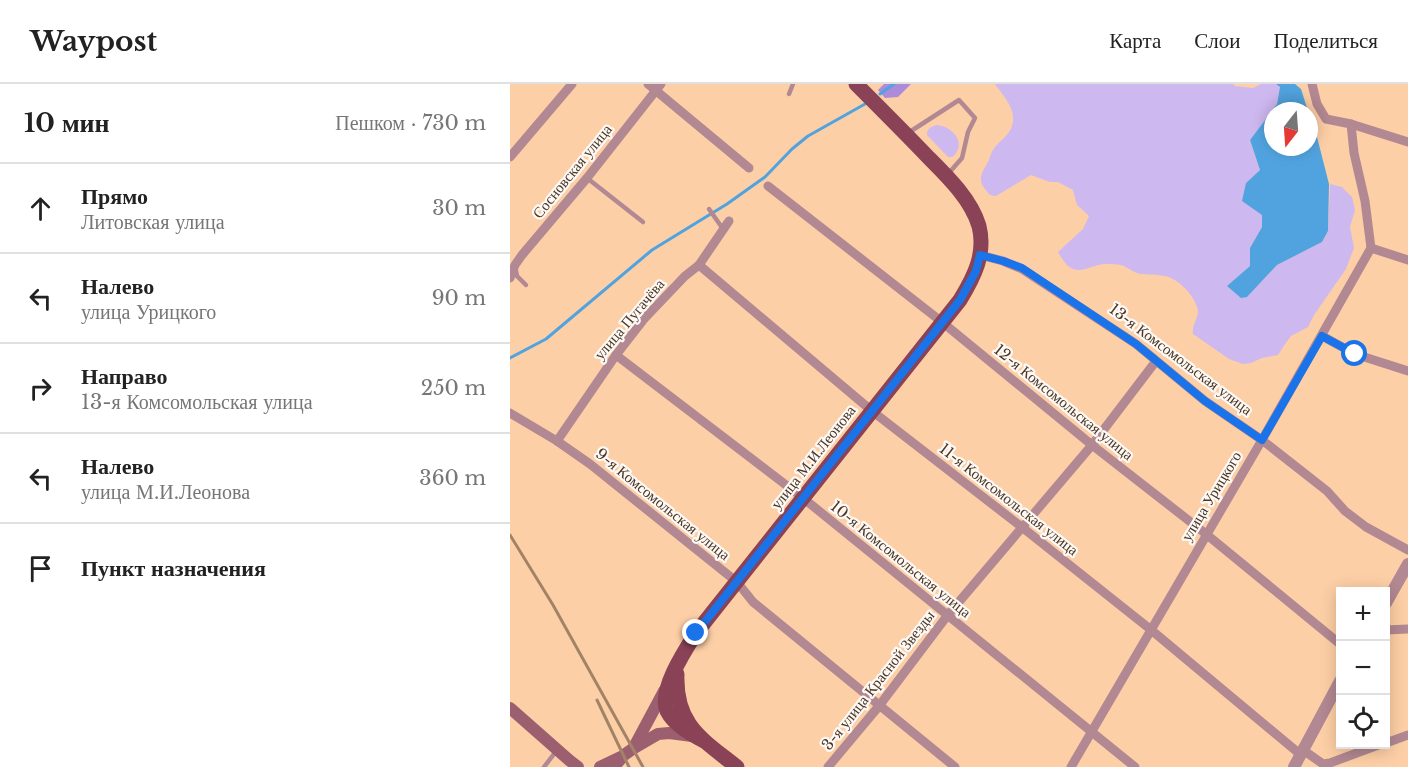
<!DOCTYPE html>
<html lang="ru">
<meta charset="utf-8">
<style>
:root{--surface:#fff;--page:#f2f2f2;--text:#222;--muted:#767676;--line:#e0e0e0}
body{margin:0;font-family:"Libre Baskerville",serif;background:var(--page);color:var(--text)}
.controls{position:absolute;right:18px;bottom:18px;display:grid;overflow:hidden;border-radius:0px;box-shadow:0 3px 15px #0003}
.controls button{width:54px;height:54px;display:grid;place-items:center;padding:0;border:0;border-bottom:2px solid var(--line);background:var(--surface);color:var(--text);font:30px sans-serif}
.compass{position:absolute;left:754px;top:18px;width:54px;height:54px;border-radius:50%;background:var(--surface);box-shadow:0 3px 15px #0003;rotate:197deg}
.stop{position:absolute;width:18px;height:18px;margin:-14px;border:4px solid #1a73e8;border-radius:50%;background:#fff}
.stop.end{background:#1a73e8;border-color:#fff;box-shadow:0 2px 6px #0008}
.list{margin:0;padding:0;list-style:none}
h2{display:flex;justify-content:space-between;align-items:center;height:78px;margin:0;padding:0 24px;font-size:26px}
h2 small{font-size:20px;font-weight:400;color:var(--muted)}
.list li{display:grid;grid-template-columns:39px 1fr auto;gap:18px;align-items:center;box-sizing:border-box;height:90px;padding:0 24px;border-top:2px solid var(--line)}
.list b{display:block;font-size:22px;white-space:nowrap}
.list p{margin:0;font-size:20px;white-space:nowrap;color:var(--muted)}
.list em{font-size:20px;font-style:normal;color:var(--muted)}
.icon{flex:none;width:33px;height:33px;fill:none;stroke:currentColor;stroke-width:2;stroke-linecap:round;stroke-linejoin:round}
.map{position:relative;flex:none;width:898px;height:683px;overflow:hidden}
header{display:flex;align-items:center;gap:36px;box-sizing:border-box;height:84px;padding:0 30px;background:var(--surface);border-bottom:2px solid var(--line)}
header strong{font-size:28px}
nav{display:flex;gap:33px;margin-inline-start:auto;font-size:21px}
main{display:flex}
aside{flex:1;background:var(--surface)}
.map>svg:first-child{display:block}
.green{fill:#ceb8f0}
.forest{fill:#ac8bdb}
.water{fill:#51a3df}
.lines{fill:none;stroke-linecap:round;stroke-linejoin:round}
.stream{stroke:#51a3df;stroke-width:3}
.service{stroke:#b28892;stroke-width:4.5}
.minor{stroke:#b28892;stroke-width:9}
.tertiary{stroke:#b28892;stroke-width:12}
.secondary{stroke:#9c5f70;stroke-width:12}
.primary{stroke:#8a4257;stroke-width:15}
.rail{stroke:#a38366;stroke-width:3}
.route{stroke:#1a73e8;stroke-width:8}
.labels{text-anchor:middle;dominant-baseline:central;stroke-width:4.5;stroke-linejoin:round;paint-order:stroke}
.street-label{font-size:15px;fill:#493726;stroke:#fef9f5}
</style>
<header>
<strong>Waypost</strong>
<nav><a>Карта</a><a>Слои</a><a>Поделиться</a></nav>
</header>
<main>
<aside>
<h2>10 мин<small>Пешком · 730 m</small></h2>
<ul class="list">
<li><svg class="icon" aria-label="ahead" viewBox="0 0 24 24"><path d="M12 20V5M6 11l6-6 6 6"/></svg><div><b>Прямо</b><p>Литовская улица</p></div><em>30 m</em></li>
<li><svg class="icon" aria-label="left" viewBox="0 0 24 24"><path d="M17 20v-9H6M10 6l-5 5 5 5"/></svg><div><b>Налево</b><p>улица Урицкого</p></div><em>90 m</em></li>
<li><svg class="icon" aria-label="right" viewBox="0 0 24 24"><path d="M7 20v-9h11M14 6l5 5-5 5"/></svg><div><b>Направо</b><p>13-я Комсомольская улица</p></div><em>250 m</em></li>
<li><svg class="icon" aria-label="left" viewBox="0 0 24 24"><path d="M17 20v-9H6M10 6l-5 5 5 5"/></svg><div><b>Налево</b><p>улица М.И.Леонова</p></div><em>360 m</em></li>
<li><svg class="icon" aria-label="arrive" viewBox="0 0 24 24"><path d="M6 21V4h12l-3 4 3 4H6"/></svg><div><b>Пункт назначения</b></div></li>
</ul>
</aside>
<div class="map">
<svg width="898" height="683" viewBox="0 0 898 683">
<rect width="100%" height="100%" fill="#fdcfa6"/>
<g class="green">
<path d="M485,0h238l2,2 18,2 8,-4h15l4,3 -3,17 -27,36 10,30 -14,13 16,32v12l-12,21v18l-22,20 19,11 30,-32 45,-23 6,-11 2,-47 12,3 10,10 3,13 -5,17 4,21 -8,21 -32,46 -6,12 -17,9 -6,8 -7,11 -16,3 -11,5 -8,1 -14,-5 -36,-25c-2,-9 8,-19 4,-27 -4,-13 -19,-29 -33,-31 -7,-2 -16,-1 -23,-2 -7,-1 -11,-5 -17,-8 -6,-2 -13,-2 -19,-2 -11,0 -21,9 -32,5 -7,-3 -11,-10 -15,-17l25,-23 6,-13 -12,-11 -4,-15 -15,-8h-8l-19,-7 -35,21c-6,0 -7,-2 -11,-7 -9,-11 -1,-19 4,-29 1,-5 3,-9 6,-13 7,-8 17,-14 18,-26 2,-13 -11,-27 -18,-37z"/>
<path d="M427,41c16,1 31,20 15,32h-4l-21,-22c-1,-6 5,-9 10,-10z"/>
</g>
<path class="forest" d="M374,0h27l-13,13 -13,1 -7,-8z"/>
<path class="water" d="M766,0h19l6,5 7,22h-35v36h36v-35l8,25 12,47 -1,47 -6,11 -45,23 -30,32 -6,1 -14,-12 23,-20v-18l12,-21v-12l-20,-14 4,-18 14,-13 -10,-30 27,-36 3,-17z"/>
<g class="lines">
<g class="stream">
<path d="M370,10l14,-10"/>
<path d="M0,274l36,-19 106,-89 75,-46 38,-27 27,-28 16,-13 57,-32"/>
</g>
<g class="service">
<path d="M279,10l4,-10"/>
<path d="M398,49l51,-33 16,18 -7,14 -6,26 -14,16"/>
<path d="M77,94l56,44"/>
<path d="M199,125l14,20"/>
<path d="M6,187l1,5 9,9"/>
<path d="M34,683l13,-17"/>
</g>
<g class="minor">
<path d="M138,0l101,84"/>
<path d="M841,40l57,18"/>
<path d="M0,73l62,-73"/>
<path d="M258,102l174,136 150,123 114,89 134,110"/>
<path d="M861,164l37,12"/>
<path d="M470,171l23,6 19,8 114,75 69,57 57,39 65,51 18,20 21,16 42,23"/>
<path d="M189,181l173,146 151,117 127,101 151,126"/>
<path d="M0,194l5,-13 7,-10 65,-77 74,-94"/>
<path d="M812,252l33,18 53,17"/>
<path d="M106,271l187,143 332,269"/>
<path d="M0,329l47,28 33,23 147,118 16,20 202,165"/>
<path d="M47,357l59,-86 28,-36 41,-43 14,-11 30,-44"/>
<path d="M876,546l22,-1"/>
<path d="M876,659l22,-8"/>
<path d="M793,666l20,14 7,-1 51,-19"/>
<path d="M318,683l51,-61 68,-90 145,-171 64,-84"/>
<path d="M561,683l191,-327 109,-192 -6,-47 -11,-48 -3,-29 -25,-5 -9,-15 -5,-20"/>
</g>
<g class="tertiary">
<path d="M876,519l22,-39"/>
<path d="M784,683l46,-86"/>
</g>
<g class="secondary">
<path d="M0,624l59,52 9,7"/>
<path d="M124,663l30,-56"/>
<path d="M90,683l21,-10"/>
<path d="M104,683l10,-12 10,-7 24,-14 11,-1 23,3"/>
</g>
<g class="primary">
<path d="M167,590c-2,51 25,65 60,93"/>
<path d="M194,657c-13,-7 -30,-16 -37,-30 -9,-20 18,-61 29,-78l264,-333c14,-23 26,-46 19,-74 -8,-27 -32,-50 -52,-70 -23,-24 -47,-48 -71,-72"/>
</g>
<g class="rail">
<path d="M0,451l43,70 90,162"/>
<path d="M87,616l32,67"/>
</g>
</g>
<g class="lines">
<path class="route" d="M186,549l264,-333 16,-29 4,-16 23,6 19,7 114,76 69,57 57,39 60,-104 33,18"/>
</g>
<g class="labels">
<g class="street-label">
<text transform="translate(62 87) rotate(-51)">Сосновская улица</text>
<text transform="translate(119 235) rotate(-50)">улица Пугачёва</text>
<text transform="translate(671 275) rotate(37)">13-я Комсомольская улица</text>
<text transform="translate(554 318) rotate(39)">12-я Комсомольская улица</text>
<text transform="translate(303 373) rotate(-52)">улица М.И.Леонова</text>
<text transform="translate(701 412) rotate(-59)">улица Урицкого</text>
<text transform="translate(499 415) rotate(38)">11-я Комсомольская улица</text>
<text transform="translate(153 420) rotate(39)">9-я Комсомольская улица</text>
<text transform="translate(391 475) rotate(39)">10-я Комсомольская улица</text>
<text transform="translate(368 596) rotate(-52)">3-я улица Красной Звезды</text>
</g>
</g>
</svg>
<div class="controls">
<button>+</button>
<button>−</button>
<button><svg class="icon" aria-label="locate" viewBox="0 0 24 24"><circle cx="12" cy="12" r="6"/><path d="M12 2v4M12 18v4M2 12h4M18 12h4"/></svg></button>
</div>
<svg class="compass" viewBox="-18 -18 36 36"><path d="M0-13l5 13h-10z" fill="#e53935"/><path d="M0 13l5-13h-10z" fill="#767676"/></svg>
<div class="stop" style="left:845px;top:270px"></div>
<div class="stop end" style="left:186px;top:549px"></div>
</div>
</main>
